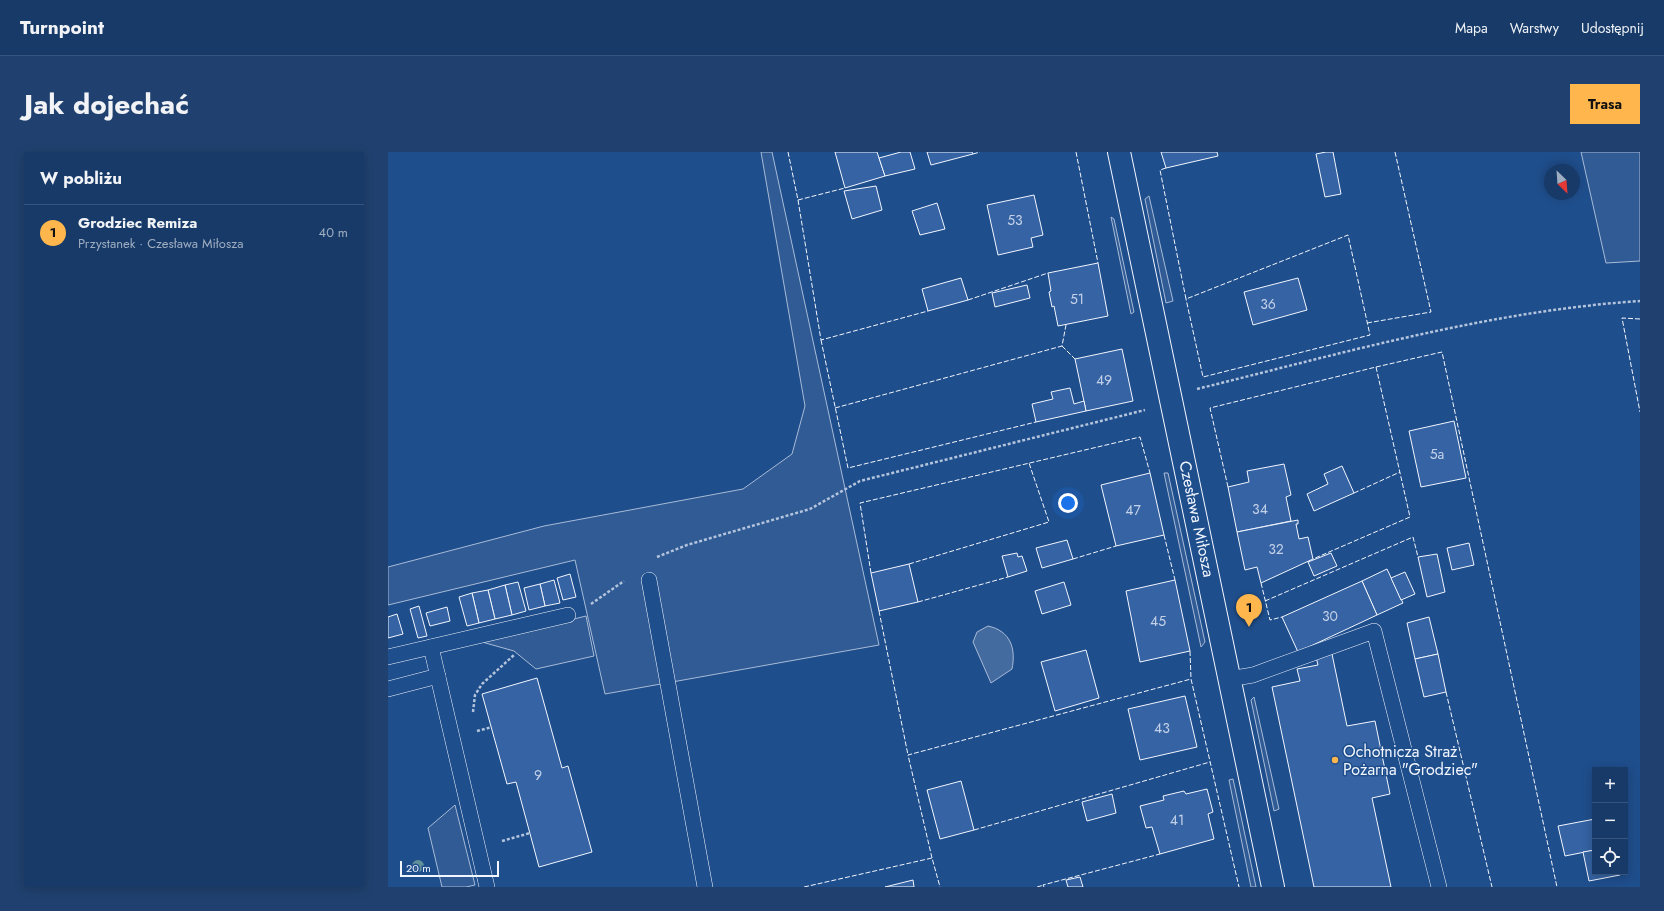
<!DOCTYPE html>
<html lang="pl">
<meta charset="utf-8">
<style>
:root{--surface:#173a69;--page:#20416f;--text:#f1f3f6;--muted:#9eadc0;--line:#36547d;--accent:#ffb74d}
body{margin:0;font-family:Jost,sans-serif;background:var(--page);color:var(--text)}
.controls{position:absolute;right:12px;bottom:12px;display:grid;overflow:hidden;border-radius:0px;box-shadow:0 2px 10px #0003}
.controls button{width:36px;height:36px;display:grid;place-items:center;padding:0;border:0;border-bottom:1px solid var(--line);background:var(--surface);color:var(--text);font:20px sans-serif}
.compass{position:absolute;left:1156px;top:12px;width:36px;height:36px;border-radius:50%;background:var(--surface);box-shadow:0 2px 10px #0003;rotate:155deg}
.scale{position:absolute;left:12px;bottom:10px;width:99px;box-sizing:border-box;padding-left:4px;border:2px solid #f2f6ff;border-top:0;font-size:11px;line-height:14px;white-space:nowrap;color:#f2f6ff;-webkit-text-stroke:3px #1f4e8c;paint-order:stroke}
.you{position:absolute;left:680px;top:351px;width:14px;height:14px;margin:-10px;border:3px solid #fff;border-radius:50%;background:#1a73e8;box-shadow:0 0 0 6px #1a73e833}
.badge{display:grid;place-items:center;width:26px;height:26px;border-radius:50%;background:var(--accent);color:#111;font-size:13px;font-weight:700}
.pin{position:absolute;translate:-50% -33px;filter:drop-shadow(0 1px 2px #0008)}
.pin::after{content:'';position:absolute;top:21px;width:14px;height:12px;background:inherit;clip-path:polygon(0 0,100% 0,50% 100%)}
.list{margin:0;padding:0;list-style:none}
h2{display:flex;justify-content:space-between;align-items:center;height:52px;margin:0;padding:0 16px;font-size:17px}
h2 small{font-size:13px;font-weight:400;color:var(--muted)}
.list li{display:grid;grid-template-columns:26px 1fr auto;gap:12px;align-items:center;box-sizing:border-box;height:56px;padding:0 16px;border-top:1px solid var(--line)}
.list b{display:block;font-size:15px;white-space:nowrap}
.list p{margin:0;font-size:13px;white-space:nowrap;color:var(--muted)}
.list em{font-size:13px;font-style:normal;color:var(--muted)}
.icon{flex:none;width:22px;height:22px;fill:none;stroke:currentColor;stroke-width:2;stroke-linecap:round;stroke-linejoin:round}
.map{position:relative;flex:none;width:1252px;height:735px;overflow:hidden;border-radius:0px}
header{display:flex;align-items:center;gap:24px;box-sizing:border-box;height:56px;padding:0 20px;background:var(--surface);border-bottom:1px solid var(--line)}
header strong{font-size:19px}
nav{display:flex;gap:22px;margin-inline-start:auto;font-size:14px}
.intro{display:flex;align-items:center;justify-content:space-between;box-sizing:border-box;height:96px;padding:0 24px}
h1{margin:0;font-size:28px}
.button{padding:10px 18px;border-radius:0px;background:var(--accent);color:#111;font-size:14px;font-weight:700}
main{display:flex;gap:24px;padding:0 24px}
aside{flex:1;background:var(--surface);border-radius:0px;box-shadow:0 2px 10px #0003}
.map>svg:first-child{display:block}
.built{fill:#305b95;stroke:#a8bbd7}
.water{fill:#446ba0;stroke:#a8bbd7}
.building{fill:#3563a3;stroke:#f2f6ff}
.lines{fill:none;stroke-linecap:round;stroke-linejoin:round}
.lane-casing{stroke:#f2f6ff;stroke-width:16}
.secondary-casing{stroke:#f2f6ff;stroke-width:24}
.path{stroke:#b3c4dc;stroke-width:2.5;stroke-dasharray:3 2;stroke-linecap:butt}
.lane{stroke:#1f4e8c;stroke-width:15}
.secondary{stroke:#1f4e8c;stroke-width:22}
.fence{stroke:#f2f6ff;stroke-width:1;stroke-dasharray:5 2;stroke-linecap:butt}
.tree{fill:#61919a}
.poi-dot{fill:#ffb74d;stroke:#1f4e8c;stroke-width:1.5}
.labels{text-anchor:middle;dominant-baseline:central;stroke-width:3;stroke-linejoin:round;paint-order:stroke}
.number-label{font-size:14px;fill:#c3d1e8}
.street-label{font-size:16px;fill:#f2f6ff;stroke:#1f4e8c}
.poi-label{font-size:16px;fill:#f2f6ff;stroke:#1f4e8c;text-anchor:start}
</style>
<header>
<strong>Turnpoint</strong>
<nav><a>Mapa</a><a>Warstwy</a><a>Udostępnij</a></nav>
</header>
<div class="intro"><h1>Jak dojechać</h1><a class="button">Trasa</a></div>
<main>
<aside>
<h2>W pobliżu<small></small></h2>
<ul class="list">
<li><span class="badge">1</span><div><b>Grodziec Remiza</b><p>Przystanek · Czesława Miłosza</p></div><em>40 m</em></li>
</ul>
</aside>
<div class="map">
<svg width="1252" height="735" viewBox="0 0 1252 735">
<rect width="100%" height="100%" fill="#1f4e8c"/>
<g class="built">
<path d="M373,0h11l107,493 -274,49 -30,-134 -187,45v-38l156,-41 199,-37 49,-35 13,-48z"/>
<path d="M1193,0h59v109l-34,2z"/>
<path d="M761,44l24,105 -7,2 -21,-104z"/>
<path d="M723,65l3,2 20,93 -3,2z"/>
<path d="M776,321h4l37,169 -4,5z"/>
<path d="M198,464l8,40 -58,13 -22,-18 -32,-9z"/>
<path d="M866,545l25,112 -5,2 -23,-111z"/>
<path d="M845,627l23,108h-5l-22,-107z"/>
<path d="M67,653l20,80 -9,2h-24l-14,-59z"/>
</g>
<path class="water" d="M600,474c23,5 28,23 24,43l-21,14 -18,-41 4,-10z"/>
<g class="building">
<path d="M447,0h42l8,24 -40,12z"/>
<path d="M513,0h9l5,17 -30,7 -6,-18z"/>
<path d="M539,0h45l1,2 -42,11z"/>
<path d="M773,0h56l1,4 -52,12z"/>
<path d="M938,0h7l8,42 -16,3 -9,-43z"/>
<path d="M488,34l6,24 -30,9 -8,-28z"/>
<path d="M646,43l9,40 -12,3 2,9 -35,8 -11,-50z"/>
<path d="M549,51l8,26 -25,6 -8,-24z"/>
<path d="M710,111l10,53 -50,10 -4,-20 -2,1 -3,-15 2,-1 -3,-18z"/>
<path d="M573,126l7,22 -40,11 -6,-22z"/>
<path d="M910,126l9,32 -54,15 -9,-33z"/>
<path d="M639,133l3,13 -35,9 -3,-14z"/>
<path d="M734,197l11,52 -47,10 -11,-52z"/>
<path d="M682,236l4,16 10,-3 2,10 -50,11 -4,-18 21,-5 -2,-7z"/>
<path d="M1066,269l12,57 -45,9 -12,-56z"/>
<path d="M896,312l7,31 -5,2 5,24 -54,11 -9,-45 21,-5 -2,-11z"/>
<path d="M954,314l12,27 -40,18 -7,-17 21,-10 -4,-10z"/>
<path d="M762,321l14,62 -48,11 -15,-61z"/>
<path d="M910,368v4h-2l3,15 9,-2 5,22 -52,24 -4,-16 -12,3 -8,-38z"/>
<path d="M679,388l6,19 -31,9 -6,-20z"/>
<path d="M1081,391l5,22 -22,5 -5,-22z"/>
<path d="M629,401l1,4 4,-1 5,15 -19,6 -6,-21z"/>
<path d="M943,401l6,13 -23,10 -6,-14z"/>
<path d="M1049,402l8,38 -18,5 -9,-40z"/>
<path d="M521,412l9,38 -39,9 -8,-38z"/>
<path d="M999,417l16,34 -26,12 -15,-34z"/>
<path d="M1017,420l10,22 -14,6 -10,-22z"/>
<path d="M182,422l6,23 -13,3 -6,-22z"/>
<path d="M166,428l6,23 -15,3 -5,-22z"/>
<path d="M787,428l15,71 -50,11 -14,-71z"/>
<path d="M974,429l15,34 -79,37 -16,-35z"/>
<path d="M130,430l8,29 -14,4 -7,-30z"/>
<path d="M676,430l7,23 -29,9 -7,-23z"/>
<path d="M152,432l5,22 -16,4 -5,-22z"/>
<path d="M117,433l7,30 -17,4 -7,-29z"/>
<path d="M100,438l7,29 -16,4 -7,-30z"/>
<path d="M84,441l7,30 -12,3 -8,-29z"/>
<path d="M31,454l8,30 -9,2 -8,-29z"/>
<path d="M59,455l3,14 -20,5 -4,-13z"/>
<path d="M9,462l6,20 -15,4v-21z"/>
<path d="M1041,465l9,37 -23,5 -8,-36z"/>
<path d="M698,498l13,48 -44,13 -14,-49z"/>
<path d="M944,502l15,72 28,-5 15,73 -18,4 19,89h-77l-42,-200 28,-6 -3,-12 21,-4 -2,-8z"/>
<path d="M1050,502l8,38 -22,5 -9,-38z"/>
<path d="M149,526l25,90 6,-2 24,86 -53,15 -23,-85 -9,2 -25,-90z"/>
<path d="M797,544l12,51 -57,13 -12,-51z"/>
<path d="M573,629l13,49 -34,9 -13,-49z"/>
<path d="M819,637l6,23 -5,2 6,25 -54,15 -8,-27 -6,1 -6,-22 24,-6 -1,-4 21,-5 2,3z"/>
<path d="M724,642l4,19 -29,8 -5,-19z"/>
<path d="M1207,667v31l-30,6 -7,-30z"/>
<path d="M1207,698v22h24l1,3 -31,6 -6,-29z"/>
<path d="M692,725l3,10h-15l-2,-7z"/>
<path d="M525,728l1,7h-29z"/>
</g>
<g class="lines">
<g class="lane-casing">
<g id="lane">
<path d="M261,428l56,307"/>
<path d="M43,495l56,240"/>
<path d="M0,505l180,-42"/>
<path d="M841,527l24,-4 121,-44 65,256"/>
<path d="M0,537l50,-13"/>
</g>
</g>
<g class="secondary-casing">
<path id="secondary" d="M731,0l154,735"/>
</g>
<g class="path">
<path d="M809,237c146,-36 292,-78 443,-88"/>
<path d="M269,405l30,-12 123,-36 50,-28 285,-71"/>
<path d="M203,452l33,-23"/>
<path d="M85,560l2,-17 7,-11 32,-29"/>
<path d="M89,579l15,-4"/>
<path d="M114,689l28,-8"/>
</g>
<use href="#lane" class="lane"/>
<use href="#secondary" class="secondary"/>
<g class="fence">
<path d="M400,0l10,48 47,-12"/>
<path d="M688,0l22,111"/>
<path d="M585,2l7,-2"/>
<path d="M778,16l-6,2 26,129 162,-64 22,100 -167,42 -17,-78"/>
<path d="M410,48l23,140 107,-29"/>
<path d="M580,148l80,-27"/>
<path d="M1252,167l-18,-1 18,94"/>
<path d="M979,171l64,-11 -36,-160"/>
<path d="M433,188l27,128 188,-46"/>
<path d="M674,194l13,13"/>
<path d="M988,215l66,-15 115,535"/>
<path d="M447,256l227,-62 4,-21"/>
<path d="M840,335l-18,-79 166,-41 34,150 -97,42"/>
<path d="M966,341l46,-21"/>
<path d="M776,383l11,45"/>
<path d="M685,407l43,-13"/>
<path d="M521,412l140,-42 -20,-59"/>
<path d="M483,421l-11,-70 280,-66 10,36"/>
<path d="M873,431l9,37 12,-3"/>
<path d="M877,449l148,-64 5,20"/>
<path d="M530,450l90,-25"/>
<path d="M491,459l29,144"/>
<path d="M802,499l1,28"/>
<path d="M1058,540l46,195"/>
<path d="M586,678l236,-68"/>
<path d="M544,706l-24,-103 283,-76 48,208"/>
<path d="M416,735l128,-29 8,29"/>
<path d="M649,735l7,-2"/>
<path d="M656,735l-1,-2 117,-31"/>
</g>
</g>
<circle class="tree" cx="30" cy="714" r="6"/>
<circle class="poi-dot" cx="947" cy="608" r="4"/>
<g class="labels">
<g class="number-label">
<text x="627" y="68">53</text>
<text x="689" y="147">51</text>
<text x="880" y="152">36</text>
<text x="716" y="228">49</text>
<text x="1049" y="302">5a</text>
<text x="872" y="357">34</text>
<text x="745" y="358">47</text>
<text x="888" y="397">32</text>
<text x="942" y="464">30</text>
<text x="770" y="469">45</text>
<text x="774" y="576">43</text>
<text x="150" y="623">9</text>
<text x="789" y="668">41</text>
</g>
<g class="street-label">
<text transform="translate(809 367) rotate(78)">Czesława Miłosza</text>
</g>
<g class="poi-label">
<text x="955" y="599">Ochotnicza Straż<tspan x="955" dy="18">Pożarna "Grodziec"</tspan></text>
</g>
</g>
</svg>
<div class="controls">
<button>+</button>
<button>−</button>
<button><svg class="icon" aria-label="locate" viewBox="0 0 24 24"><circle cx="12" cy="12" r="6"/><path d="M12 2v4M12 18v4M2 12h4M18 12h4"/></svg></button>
</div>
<svg class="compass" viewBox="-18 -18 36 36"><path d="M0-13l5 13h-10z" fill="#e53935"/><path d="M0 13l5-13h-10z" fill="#9eadc0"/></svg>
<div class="scale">20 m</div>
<div class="you"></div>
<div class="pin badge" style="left:861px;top:475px">1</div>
</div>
</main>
